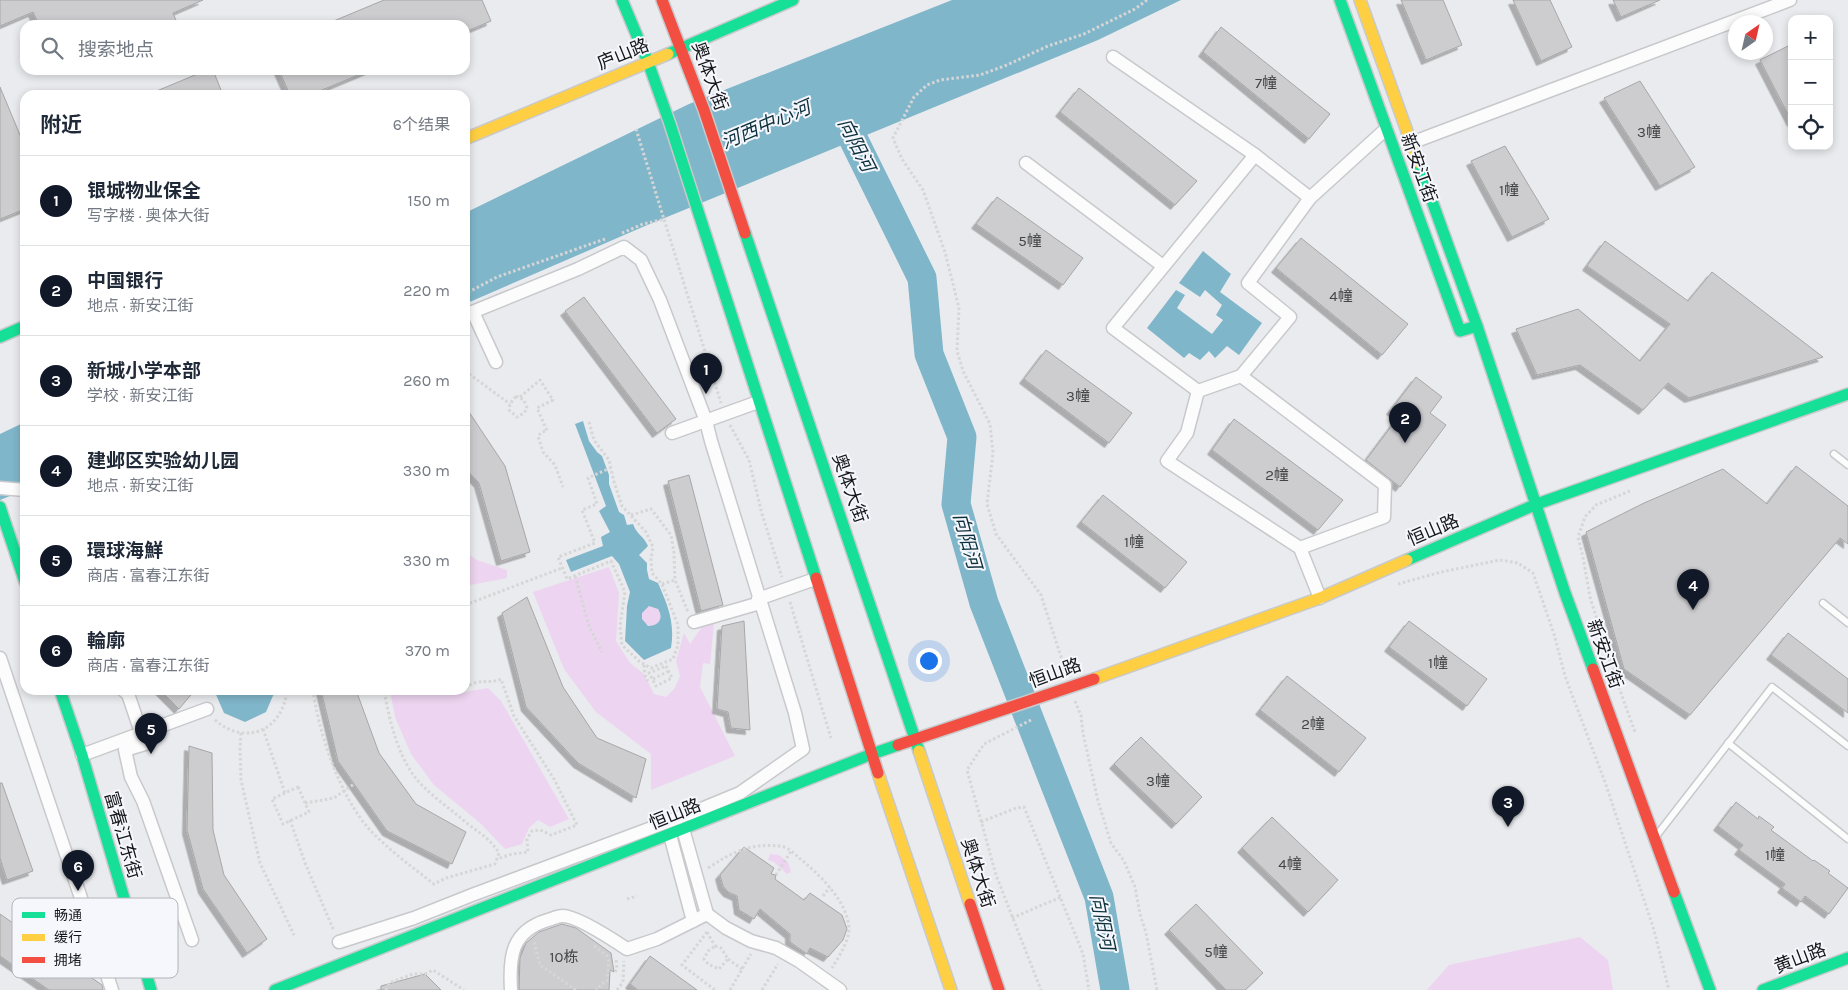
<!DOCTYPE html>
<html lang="zh">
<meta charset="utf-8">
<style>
:root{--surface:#fff;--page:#f2f2f3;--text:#1f2937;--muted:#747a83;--line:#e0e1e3;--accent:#111827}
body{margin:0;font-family:Karla,"Noto Sans SC",sans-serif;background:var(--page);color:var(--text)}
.controls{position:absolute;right:15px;top:15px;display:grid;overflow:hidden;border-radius:10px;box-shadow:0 2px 8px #0003}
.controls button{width:45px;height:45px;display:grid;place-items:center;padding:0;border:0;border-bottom:1px solid var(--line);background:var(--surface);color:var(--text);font:25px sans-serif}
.compass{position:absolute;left:1728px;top:15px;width:45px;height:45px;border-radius:50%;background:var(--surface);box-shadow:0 2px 8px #0003;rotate:34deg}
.you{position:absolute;left:928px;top:660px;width:18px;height:18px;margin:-12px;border:4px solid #fff;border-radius:50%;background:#1a73e8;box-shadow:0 0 0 8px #1a73e833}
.badge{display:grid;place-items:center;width:32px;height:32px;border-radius:50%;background:var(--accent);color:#fff;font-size:16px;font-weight:700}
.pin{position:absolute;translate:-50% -41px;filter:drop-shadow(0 1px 2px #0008)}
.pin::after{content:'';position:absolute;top:26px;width:18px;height:15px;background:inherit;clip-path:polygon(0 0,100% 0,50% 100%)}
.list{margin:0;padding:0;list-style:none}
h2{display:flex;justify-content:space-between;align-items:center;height:65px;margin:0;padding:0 20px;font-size:21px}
h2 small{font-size:16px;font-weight:400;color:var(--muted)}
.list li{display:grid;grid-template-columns:32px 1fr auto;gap:15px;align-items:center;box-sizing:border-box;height:90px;padding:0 20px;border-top:1px solid var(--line)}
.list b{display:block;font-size:19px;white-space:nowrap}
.list p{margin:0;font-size:16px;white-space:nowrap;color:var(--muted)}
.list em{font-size:16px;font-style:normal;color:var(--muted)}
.icon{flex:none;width:28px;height:28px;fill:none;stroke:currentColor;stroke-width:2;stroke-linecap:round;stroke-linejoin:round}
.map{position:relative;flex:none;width:1848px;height:990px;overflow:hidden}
.search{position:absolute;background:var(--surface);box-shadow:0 2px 8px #0003;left:20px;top:20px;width:450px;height:55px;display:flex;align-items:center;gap:12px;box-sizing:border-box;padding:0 18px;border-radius:15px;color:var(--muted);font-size:19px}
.panel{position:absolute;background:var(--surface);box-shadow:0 2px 8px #0003;left:20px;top:90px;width:450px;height:605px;border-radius:15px}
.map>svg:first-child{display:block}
.green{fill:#edd4f0}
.water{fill:#80b6ca;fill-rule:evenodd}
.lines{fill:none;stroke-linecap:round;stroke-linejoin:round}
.river{stroke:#80b6ca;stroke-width:29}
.building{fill:#cdcdcf;stroke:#a7a7a9;filter:url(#shadow)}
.lane-casing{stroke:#c8c9cc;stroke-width:9}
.street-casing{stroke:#c8c9cc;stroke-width:15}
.fast-casing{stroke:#c8c9cc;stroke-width:14}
.slow-casing{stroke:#c8c9cc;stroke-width:14}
.jam-casing{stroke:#c8c9cc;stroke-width:14}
.path{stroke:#d6d6d7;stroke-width:3;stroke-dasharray:2.5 2.5;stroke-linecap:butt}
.lane{stroke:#fcfcfc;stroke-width:6}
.street{stroke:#fcfcfc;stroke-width:12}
.fast{stroke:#16e098;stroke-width:11}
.slow{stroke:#ffcf43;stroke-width:11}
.jam{stroke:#f24e42;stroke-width:11}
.labels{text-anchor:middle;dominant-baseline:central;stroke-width:4;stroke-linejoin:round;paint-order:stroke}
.number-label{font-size:15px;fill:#434446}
.street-label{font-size:18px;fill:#151618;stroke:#f6f7fd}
.water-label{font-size:19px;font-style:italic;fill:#0c313d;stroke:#f6f7fd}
.key{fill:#f6f7fd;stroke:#b2b4b8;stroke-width:1}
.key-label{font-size:14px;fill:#151618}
</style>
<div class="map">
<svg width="1848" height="990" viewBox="0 0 1848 990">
<defs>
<filter id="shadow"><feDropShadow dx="-4.5" dy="4.5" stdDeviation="0" flood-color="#0004"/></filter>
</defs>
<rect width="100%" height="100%" fill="#eaebee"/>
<g class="green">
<path d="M465,552l12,8 30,10v8l-42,8z"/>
<path d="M609,567l10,26 -3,48 14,22 14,11 10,20 12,3 9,-9 5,-12 -4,-15 8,-28 6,11 14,-20 10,-1 -4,41 -7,-1 -3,24 35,69 -84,34v-36l-55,-42 -32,-43 -31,-77z"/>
<circle cx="651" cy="616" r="10"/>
<path d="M488,688l13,13 68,118 -19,8 -12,-7 -9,8 -7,16 -17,5 -25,-26 -46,-38 -23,-31 -16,-37 -5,-27h68l2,3z"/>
<path d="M770,854l9,1 9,7 3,10 -4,2 -13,-12 -6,-2z"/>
<path d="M1580,937l28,23 5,30h-186l22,-25z"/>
</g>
<g class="water">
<path d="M952,0h229l-83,40 -453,186 -180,78v-91l224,-109z"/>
<path d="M1203,251l28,23 -11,18 42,31 -23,32 -12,-9 -12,12 -6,-7 -9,9 -11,-7 -5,5 -37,-30 29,-38 9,5 -8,13 35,26 11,-14 -7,-5 6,-10 -17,-15 -5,7 -21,-14z"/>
<path d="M583,421l6,20 8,11 5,4 7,19v9l10,28 5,3 3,10 6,-1c4,11 11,12 15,22l-9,9 8,8v7l2,9 9,4c10,23 17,39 13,65l-27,12 -19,-19 2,-35 3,-14 -11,-28 -7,-8 -41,16 -5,-12 37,-14 -2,-9 9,-5 -11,-21 7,-5 -31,-82zM649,606l9,3c6,9 1,17 -10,17l-6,-7v-6z"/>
<path d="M25,422v68l-25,10v-66z"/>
<path d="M214,690h61v1l-9,21 -21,10 -21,-9z"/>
</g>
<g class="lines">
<path class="river" d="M836,104l86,174 7,76 33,83 -6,67 28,99 115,294 16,93"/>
</g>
<g class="building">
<path d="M0,0h203l-30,13 5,12h-139l-6,-13 -33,14z"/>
<path d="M384,0h98l9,21 -26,11v-7h-141z"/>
<path d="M1401,0h42l19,45 -36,15z"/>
<path d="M1513,0h37l22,47 -31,14z"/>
<path d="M1613,0h47l-39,17z"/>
<path d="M1221,27l109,87 -21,25 -106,-87z"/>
<path d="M1792,44v78l-32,-62z"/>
<path d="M207,70h6l10,25h-76z"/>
<path d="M279,70h91l-60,25h-20z"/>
<path d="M1640,81l55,86 -35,19 -56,-88z"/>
<path d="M0,87l25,60v62l-25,10z"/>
<path d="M1079,88l118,93 -22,24 -115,-93z"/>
<path d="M1505,146l44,73 -37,18 -41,-76z"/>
<path d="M997,197l86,61 -20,27 -87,-61z"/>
<path d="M1301,238l107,86 -26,31 -106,-87z"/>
<path d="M1605,241l83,60 24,-29 111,85 -134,41 -21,-15 -25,27 -63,-45 -43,10 -21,-46 62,-20 62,52 30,-37 -83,-58z"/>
<path d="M584,297l92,122 -19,14 -92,-122z"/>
<path d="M1046,350l86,63 -23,30 -85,-64z"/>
<path d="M1416,377l26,20 -12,16 16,12 -46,62 -34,-27 33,-44 -8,-6z"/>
<path d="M465,406l40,60 25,86 -29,9 -22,-78 -14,-15z"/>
<path d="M1234,419l109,81 -25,30 -106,-80z"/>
<path d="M1796,466l52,40v38l-8,-6 -150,177 -66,-46 -38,-137 58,-29 79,-34 44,35z"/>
<path d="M689,475l34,130 -22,6 -33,-130z"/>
<path d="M1103,495l84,67 -22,26 -84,-66z"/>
<path d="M527,597l36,90 34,51 49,21 -10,39 -58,-35 -52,-56 -24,-94z"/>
<path d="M744,621l6,109 -19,-2 -3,-16 -11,-3 5,-83z"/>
<path d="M1409,621l78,58 -20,27 -78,-59z"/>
<path d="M1788,633l60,46v34l-77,-58z"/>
<path d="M1287,676l79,62 -27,34 -79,-62z"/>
<path d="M160,690h35l-16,19z"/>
<path d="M321,690h35l23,63 37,51 50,28 -14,32 -65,-33 -49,-70z"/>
<path d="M1141,737l61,60 -26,27 -62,-60z"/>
<path d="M189,746l23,7 1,77 11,45 43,64 -20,14 -44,-64 -16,-59z"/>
<path d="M0,783h2l31,88 -26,9 -7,-22z"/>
<path d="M1736,802l22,17 1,-3 15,11 -3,3 42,31 1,-1 16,11 -2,2 20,15 -19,26 -24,-18 -4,6 -19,-14 3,-4 -46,-34 4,-5 -25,-19z"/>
<path d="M1272,817l66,63 -30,32 -66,-64z"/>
<path d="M744,847l30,21 -3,6 5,1 -1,4 29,21 6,-7 32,22 5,14 -4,11 -15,17 -18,-9 -3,6 -17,-12v-8l-30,-25 -6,10 -15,-9 -2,-14 -9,-4 -5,-6 -3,-11z"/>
<path d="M1196,904l67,69 -18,17h-19l-57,-60z"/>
<path d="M0,914l102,71 1,5h-54l-49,-34z"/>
<path d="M562,924l14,4 35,25 3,19 -4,-2 -1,20h-90l1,-32 6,-15 13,-11z"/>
<path d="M650,956l47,34h-59l-8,-6z"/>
<path d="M425,974l16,16h-60v-4z"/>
</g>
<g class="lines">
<g class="lane-casing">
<g id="lane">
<path d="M1834,454l14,11"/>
<path d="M1823,603l25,20"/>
<path d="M1728,743l120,96"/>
<path d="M1657,835l115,-148 76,59"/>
</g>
</g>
<g class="street-casing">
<g id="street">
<path d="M1113,57l142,98"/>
<path d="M1411,143l379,-143"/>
<path d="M1026,163l137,103"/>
<path d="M473,312l23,50"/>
<path d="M1198,391l43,-15"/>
<path d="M672,433l86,-31"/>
<path d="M0,488l25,2"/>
<path d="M1300,548l84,-31 1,-32 -144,-109 49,-59 -42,-34 62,-85"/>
<path d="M1320,598l-20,-50 -133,-87 20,-28 11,-42 -85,-63 142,-173 55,43 76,-69"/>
<path d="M758,599l57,-20"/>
<path d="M694,622l66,-19"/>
<path d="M0,658l112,332"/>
<path d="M123,690l5,4 17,50 -20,6 6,27 12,24 49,139"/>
<path d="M82,755l125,-46"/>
<path d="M683,829l24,85"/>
<path d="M670,835l23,86"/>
<path d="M339,942l75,-24 58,-23 222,-83 46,-19 63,-44 -8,-36 -84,-272 -5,-20 -46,-121 -19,-40 -17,-13 -46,22 -113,46"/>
<path d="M511,990c-2,-33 0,-59 37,-70 4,-1 10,-4 14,-4 14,-1 53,25 65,33l30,-10 50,-25 19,14 25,13 25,7 23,13 41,29"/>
</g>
</g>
<g class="fast-casing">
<g id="fast">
<path d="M622,0l26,62 22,62 146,454"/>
<path d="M1340,0l120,331 17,-5"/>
<path d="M668,54l125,-54"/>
<path d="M1418,162l59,164 88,267 28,76"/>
<path d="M745,233l174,518"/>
<path d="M0,337l25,-11"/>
<path d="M0,507l25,75"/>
<path d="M1407,560l130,-56 311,-110"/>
<path d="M60,690l22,65 69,235"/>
<path d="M1674,892l36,98"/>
<path d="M275,990l597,-236 26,-9"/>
<path d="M1763,990l85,-32"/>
</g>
</g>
<g class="slow-casing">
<g id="slow">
<path d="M1360,0l58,162"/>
<path d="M465,139l203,-85"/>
<path d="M1094,679l226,-81 87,-38"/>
<path d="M919,751l51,153"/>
<path d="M878,773l73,217"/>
</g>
</g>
<g class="jam-casing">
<g id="jam">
<path d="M662,0l42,110 41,123"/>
<path d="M816,578l62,195"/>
<path d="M1593,669l81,223"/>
<path d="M898,745l196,-66"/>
<path d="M970,904l29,86"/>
</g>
</g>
<g class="path">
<path d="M636,129l85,274"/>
<path d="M622,233l21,-9 22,-5"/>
<path d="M468,300l-3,-6 32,-17 108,-38"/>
<path d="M465,371l45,33"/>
<path d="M516,396l8,4 3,8 -3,5 -7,4 -8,-7 1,-6z"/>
<path d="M520,397l20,-17 13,20 -16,8 10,23 -5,1 -4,4 5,16 12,13 8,22"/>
<path d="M589,422l5,18 15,20 5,22 8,24 24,26 7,15 -2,12 1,14 10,11 16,41v20l-5,14 -22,9 -11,-6 -18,-17 -2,-19 5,-34 -14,-31 -44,18 -9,-22 37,-14 -13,-33 15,-6 -9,-26 22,-10"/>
<path d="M730,425l19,35 13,54 20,63"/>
<path d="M1630,491l-34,14 -11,12 -7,20 5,20 7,40 23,74 22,61"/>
<path d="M465,505l5,7"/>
<path d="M631,515l20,-6 20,26 3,18 1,27 13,32"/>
<path d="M575,576l14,50 13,26"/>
<path d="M662,584l13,-4"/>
<path d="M1398,584l43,-12 59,-12 18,3 15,10 21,61 11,42 40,106 49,148 15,60"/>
<path d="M790,602l41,136"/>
<path d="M465,605l97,-37"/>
<path d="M644,665l1,10 3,6"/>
<path d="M666,666l6,12 -16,8 -7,-13z"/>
<path d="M1066,672l-25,-77 -45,-61 -9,-30 6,-51 -3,-29 -27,-53 -6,-20 2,-43 -14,-56 -22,-62 -21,-31 -9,-21 21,-41 13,-12 13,-5 40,-5 27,-10 41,-19 36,-12 51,-25 12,-9"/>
<path d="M653,679l16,-8"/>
<path d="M465,688c16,-11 22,-3 36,-9l13,37 40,63 23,46 -26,10 -11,-5 -8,1 -5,8 1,13 -16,2 -15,5"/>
<path d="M313,690c6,44 27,107 57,140 19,20 42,37 64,54l12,-6 49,-14 4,-11c-9,-15 -23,-22 -36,-33 -17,-15 -38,-28 -51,-47 -16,-24 -23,-55 -28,-83"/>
<path d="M1075,701l6,15 2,17 15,68 13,42 13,18 11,26 5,27 6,19 11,57"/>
<path d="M215,720c31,27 68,10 72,-30"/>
<path d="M1031,720l-47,24 -17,26 29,105 45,115"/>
<path d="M263,729l22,64"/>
<path d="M241,733l-1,15 1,32 19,83 34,72"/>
<path d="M298,787l11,25 -26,12 -11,-25z"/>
<path d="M305,803l29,-5 20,-14"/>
<path d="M290,820l15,43 29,68"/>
<path d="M981,822l35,-14 8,-1 59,147 6,36"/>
<path d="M708,868c23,-15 41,-25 71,-22 7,0 14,6 19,11 20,16 51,45 51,73 -1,13 -11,28 -17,38"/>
<path d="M776,875l15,-24"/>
<path d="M823,896l7,-9"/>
<path d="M627,899l10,-3"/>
<path d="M1012,918l49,-21"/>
<path d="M707,932l-25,33 33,25"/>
<path d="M707,932l8,14"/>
<path d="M534,942l6,23 36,25"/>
<path d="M594,946l13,10 2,6 -2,19 -4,2 -7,7"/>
<path d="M715,946l6,2 7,11 -9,10 -11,-5 -4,-5 4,-8z"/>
<path d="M728,959l14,10"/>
<path d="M615,972l2,-3 -1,-10"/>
<path d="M386,990l3,-7 24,-9h12l8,-4 31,20"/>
<path d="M617,990l6,-8 1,-21"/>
<path d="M730,990l21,-36"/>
<path d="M762,990l16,-26"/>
</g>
<use href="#lane" class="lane"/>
<use href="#street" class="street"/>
<use href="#fast" class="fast"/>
<use href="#slow" class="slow"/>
<use href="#jam" class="jam"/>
</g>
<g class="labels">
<g class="number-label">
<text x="1266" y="83">7幢</text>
<text x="1649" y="132">3幢</text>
<text x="1509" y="190">1幢</text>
<text x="1030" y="241">5幢</text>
<text x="1341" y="296">4幢</text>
<text x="1078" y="396">3幢</text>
<text x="1277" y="475">2幢</text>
<text x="1134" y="542">1幢</text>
<text x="1438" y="663">1幢</text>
<text x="1313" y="724">2幢</text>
<text x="1158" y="781">3幢</text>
<text x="1775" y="855">1幢</text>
<text x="1290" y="864">4幢</text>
<text x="1216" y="952">5幢</text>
<text x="564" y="957">10栋</text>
</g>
<g class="street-label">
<text transform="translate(623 54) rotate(-22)">庐山路</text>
<text transform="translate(710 76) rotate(70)">奥体大街</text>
<text transform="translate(1419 168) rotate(70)">新安江街</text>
<text transform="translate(850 488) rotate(71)">奥体大街</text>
<text transform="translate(1433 530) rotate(-23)">恒山路</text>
<text transform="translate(1605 654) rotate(70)">新安江街</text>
<text transform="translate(1055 673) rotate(-20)">恒山路</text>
<text transform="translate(675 814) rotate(-22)">恒山路</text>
<text transform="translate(123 835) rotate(74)">富春江东街</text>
<text transform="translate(978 873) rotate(72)">奥体大街</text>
<text transform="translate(1800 958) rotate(-21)">黄山路</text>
</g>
<g class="water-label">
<text transform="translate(766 125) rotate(-23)">河西中心河</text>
<text transform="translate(856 145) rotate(63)">向阳河</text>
<text transform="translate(967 541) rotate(74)">向阳河</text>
<text transform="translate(1102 922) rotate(78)">向阳河</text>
</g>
</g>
<rect x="12" y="898" width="166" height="80" rx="8" class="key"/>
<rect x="22" y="912" width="23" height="6" fill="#16e098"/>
<rect x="22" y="934" width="23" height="7" fill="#ffcf43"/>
<rect x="22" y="957" width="23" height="6" fill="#f24e42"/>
<g class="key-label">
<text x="54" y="920">畅通</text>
<text x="54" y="942">缓行</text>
<text x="54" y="965">拥堵</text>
</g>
</svg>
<div class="controls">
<button>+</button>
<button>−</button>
<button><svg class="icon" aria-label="locate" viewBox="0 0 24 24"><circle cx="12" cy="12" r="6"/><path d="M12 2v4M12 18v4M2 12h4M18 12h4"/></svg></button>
</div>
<svg class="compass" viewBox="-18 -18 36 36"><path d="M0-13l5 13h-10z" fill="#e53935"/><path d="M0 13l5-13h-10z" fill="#747a83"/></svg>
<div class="you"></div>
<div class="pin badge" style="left:706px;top:394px">1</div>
<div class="pin badge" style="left:1405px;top:443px">2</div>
<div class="pin badge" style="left:1508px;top:827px">3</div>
<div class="pin badge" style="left:1693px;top:610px">4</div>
<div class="pin badge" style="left:151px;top:754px">5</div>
<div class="pin badge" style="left:78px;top:891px">6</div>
<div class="search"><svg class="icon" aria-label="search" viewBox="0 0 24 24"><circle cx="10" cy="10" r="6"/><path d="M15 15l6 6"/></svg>搜索地点</div>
<section class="panel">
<h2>附近<small>6个结果</small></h2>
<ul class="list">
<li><span class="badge">1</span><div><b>银城物业保全</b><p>写字楼 · 奥体大街</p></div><em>150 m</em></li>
<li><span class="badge">2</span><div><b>中国银行</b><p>地点 · 新安江街</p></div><em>220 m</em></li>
<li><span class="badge">3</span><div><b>新城小学本部</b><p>学校 · 新安江街</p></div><em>260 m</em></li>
<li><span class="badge">4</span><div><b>建邺区实验幼儿园</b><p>地点 · 新安江街</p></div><em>330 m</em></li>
<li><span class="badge">5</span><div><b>環球海鮮</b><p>商店 · 富春江东街</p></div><em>330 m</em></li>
<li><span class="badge">6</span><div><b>輪廓</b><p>商店 · 富春江东街</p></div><em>370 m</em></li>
</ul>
</section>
</div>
